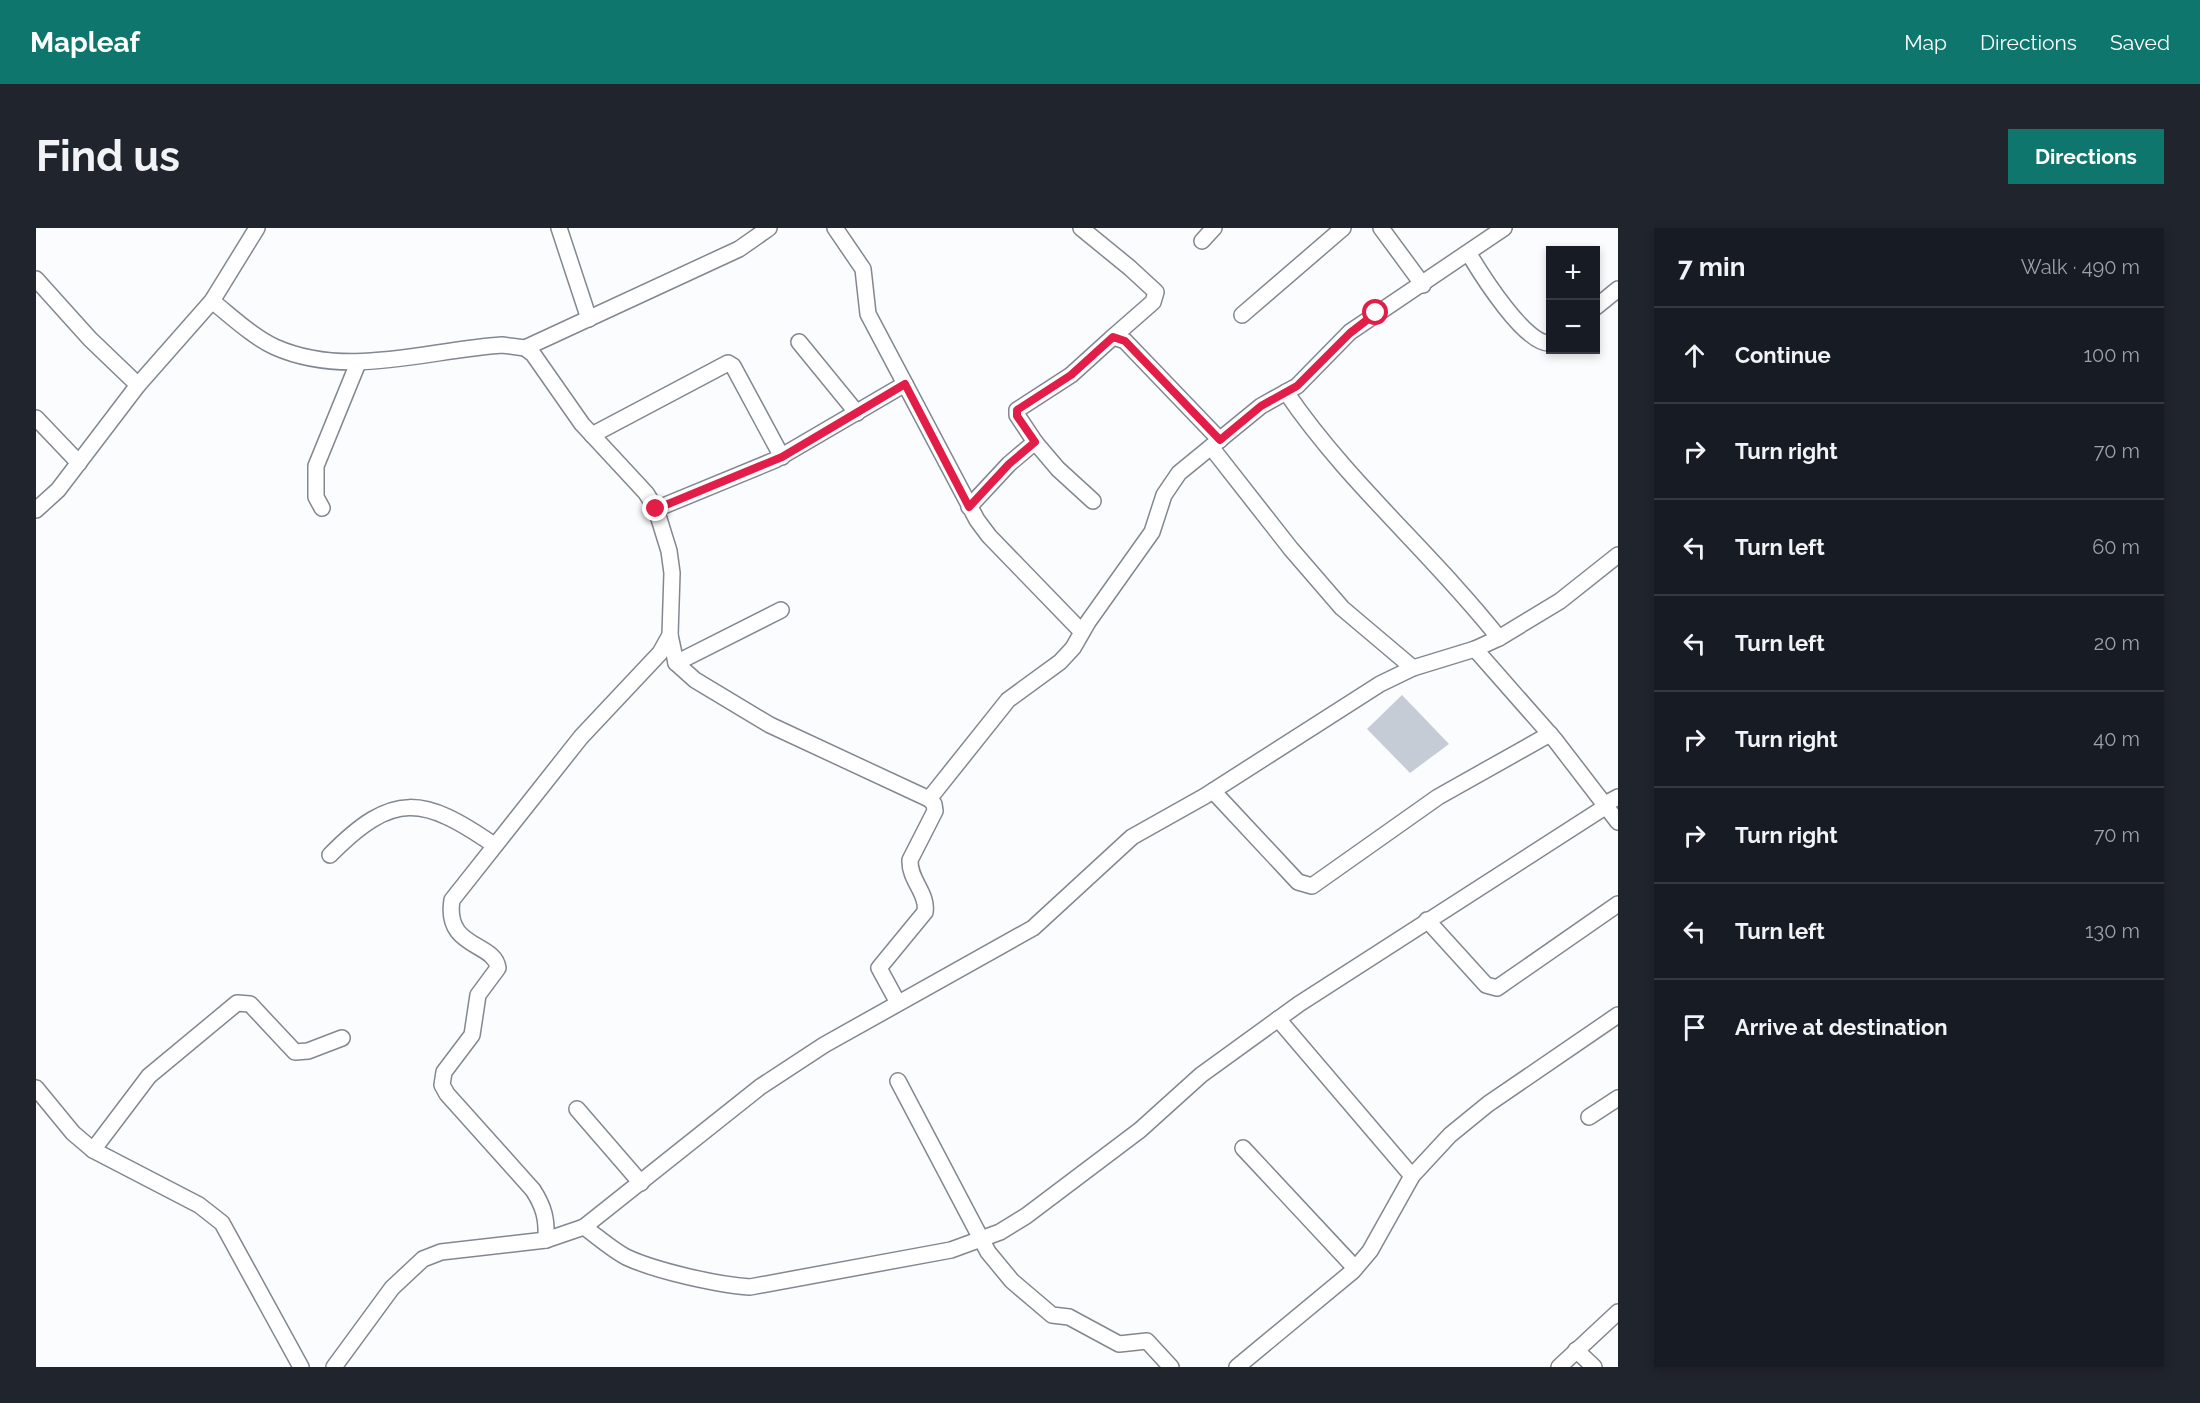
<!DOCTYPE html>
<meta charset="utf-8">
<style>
:root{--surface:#171b24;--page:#20242c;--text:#f1f3f6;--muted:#9ea1a6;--line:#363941;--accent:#0f766e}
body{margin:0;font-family:Raleway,sans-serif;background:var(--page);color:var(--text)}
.controls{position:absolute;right:18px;top:18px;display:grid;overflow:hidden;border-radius:0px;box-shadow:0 3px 9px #0003}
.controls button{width:54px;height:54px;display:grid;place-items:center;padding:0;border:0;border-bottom:2px solid var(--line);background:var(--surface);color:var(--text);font:30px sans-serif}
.stop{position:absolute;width:18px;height:18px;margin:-14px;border:4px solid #e11d48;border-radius:50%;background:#fff}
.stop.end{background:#e11d48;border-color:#fff;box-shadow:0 2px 6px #0008}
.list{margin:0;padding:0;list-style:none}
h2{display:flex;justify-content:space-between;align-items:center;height:78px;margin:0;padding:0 24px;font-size:26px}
h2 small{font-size:20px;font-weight:400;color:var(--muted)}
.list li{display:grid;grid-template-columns:39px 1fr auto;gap:18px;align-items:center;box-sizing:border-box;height:96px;padding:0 24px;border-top:2px solid var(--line)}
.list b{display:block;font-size:22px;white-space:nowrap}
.list em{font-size:20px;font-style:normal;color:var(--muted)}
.icon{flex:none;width:33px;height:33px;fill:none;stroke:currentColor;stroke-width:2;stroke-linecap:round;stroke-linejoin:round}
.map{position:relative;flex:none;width:1582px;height:1139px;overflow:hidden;border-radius:0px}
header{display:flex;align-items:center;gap:36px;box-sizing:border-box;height:84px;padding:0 30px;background:var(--accent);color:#fff}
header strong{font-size:28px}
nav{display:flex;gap:33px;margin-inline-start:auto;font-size:21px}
.intro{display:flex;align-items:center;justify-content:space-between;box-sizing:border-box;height:144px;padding:0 36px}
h1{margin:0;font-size:42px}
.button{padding:15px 27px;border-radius:0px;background:var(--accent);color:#fff;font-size:21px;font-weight:700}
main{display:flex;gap:36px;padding:0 36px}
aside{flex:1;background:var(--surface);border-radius:0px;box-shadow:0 3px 9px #0003}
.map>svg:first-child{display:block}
.building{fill:#c5ccd5}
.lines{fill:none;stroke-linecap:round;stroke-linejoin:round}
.minor-casing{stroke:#828890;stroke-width:18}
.minor{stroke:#fff;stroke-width:15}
.route{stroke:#e11d48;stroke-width:8}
</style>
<header>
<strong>Mapleaf</strong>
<nav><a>Map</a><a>Directions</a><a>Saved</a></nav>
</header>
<div class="intro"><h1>Find us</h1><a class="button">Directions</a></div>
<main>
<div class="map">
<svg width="1582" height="1139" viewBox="0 0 1582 1139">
<rect width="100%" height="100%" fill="#fafcfd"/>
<path class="building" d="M1366,467l47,49 -39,29 -43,-44z"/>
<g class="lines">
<g class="minor-casing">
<g id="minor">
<path d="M523,0l30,91"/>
<path d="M799,0l28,41 5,45 109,206 12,16 93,96"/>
<path d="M1045,0l49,40 26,24 -3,10 -40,35"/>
<path d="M1345,0l42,57"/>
<path d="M1166,13l12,-13"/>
<path d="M1433,26c12,20 57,92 81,89"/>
<path d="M0,51l54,60 48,46"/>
<path d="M176,73c19,15 41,36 63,46 72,32 152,3 227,-2l23,3 8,6 49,70 64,69 10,16 13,42 3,22 -2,62 6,28 19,17 75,45 159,74 5,5 1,7 -25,49c-1,20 18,33 15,52l-46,56 19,35"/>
<path d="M1560,79l22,-18"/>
<path d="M1206,87l101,-87"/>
<path d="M763,114l58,71"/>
<path d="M489,120l214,-99 30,-21"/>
<path d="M1250,164c61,90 146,161 213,246"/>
<path d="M0,190l43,45"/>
<path d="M556,207l136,-72 5,3 49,91"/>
<path d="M999,214l23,27 35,32"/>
<path d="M1175,219l80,102 51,59 71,60"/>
<path d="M933,279l40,-43 26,-22 -18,-27v-5l54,-35 42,-38 12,4 95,99"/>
<path d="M286,280l-6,-11v-31l42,-103"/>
<path d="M620,281l119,-49 130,-76"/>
<path d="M0,282l22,-20 80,-105 74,-84 45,-73"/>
<path d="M1439,421l80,91 63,82"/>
<path d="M640,435l105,-53"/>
<path d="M1177,563l85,91 14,4 126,-89 112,-63"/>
<path d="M893,571l79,-99 52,-38 13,-14 15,-26 64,-90 12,-37 15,-22 82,-67 36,-20 53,-54 154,-104"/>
<path d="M1567,577l15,-8"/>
<path d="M294,627c63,-64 93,-59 164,-10"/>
<path d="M1391,692l59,65 11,3 121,-84"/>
<path d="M1242,791l134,157"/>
<path d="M862,853l90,171 24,29 40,34 17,2 50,27 28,-3 24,26"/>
<path d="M0,860l37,45 20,17 106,55 23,18 79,144"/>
<path d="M541,881l64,74"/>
<path d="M1553,889l29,-19"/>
<path d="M1207,920l112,120"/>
<path d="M57,922l56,-74 88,-73 13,1 45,48 13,-1 34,-13"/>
<path d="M548,999c14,10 27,22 42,30 30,14 92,28 124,30l201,-37 49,-18 26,-16 114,-86 61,-55 98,-71 306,-197"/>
<path d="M510,1012c1,-21 -2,-33 -13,-50l-86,-96 -5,-9 2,-13 28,-37 6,-40 20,-27c-3,-26 -54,-19 -46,-68l129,-163 79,-84 10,-18"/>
<path d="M1540,1122l18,17"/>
<path d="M298,1139l58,-79 31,-29 18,-7 105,-12 38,-13 176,-140 64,-42 209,-117 99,-91 73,-41 175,-112 33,-16 62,-19 24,-11 61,-37 58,-46"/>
<path d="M1201,1139l116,-96 17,-20 42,-75 38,-41 38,-31 130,-89"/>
<path d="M1523,1139l59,-55"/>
</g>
</g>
<use href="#minor" class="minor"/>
</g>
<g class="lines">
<path class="route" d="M620,281l126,-52 123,-73 64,123 40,-43 26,-22 -18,-26v-6l54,-35 42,-38 12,4 95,99 41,-34 36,-20 53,-53 26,-20"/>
</g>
</svg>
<div class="controls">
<button>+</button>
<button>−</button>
</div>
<div class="stop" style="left:1340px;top:85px"></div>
<div class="stop end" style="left:620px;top:281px"></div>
</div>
<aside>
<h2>7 min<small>Walk · 490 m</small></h2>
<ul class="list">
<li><svg class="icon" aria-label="ahead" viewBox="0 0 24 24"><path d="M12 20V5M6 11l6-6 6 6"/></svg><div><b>Continue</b></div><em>100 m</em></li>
<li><svg class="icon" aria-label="right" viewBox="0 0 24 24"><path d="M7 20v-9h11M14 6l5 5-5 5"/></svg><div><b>Turn right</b></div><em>70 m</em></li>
<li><svg class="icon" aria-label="left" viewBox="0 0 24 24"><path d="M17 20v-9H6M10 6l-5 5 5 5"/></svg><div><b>Turn left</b></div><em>60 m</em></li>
<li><svg class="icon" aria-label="left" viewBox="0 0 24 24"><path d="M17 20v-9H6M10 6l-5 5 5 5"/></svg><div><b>Turn left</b></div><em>20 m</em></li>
<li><svg class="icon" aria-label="right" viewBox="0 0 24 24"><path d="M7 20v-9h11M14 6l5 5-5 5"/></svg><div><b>Turn right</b></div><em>40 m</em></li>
<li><svg class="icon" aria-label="right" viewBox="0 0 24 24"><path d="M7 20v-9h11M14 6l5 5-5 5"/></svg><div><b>Turn right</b></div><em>70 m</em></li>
<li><svg class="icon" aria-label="left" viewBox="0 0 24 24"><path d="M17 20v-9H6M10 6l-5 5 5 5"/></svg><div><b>Turn left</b></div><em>130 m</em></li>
<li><svg class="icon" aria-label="arrive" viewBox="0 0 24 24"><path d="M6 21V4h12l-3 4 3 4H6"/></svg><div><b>Arrive at destination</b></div></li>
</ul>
</aside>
</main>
